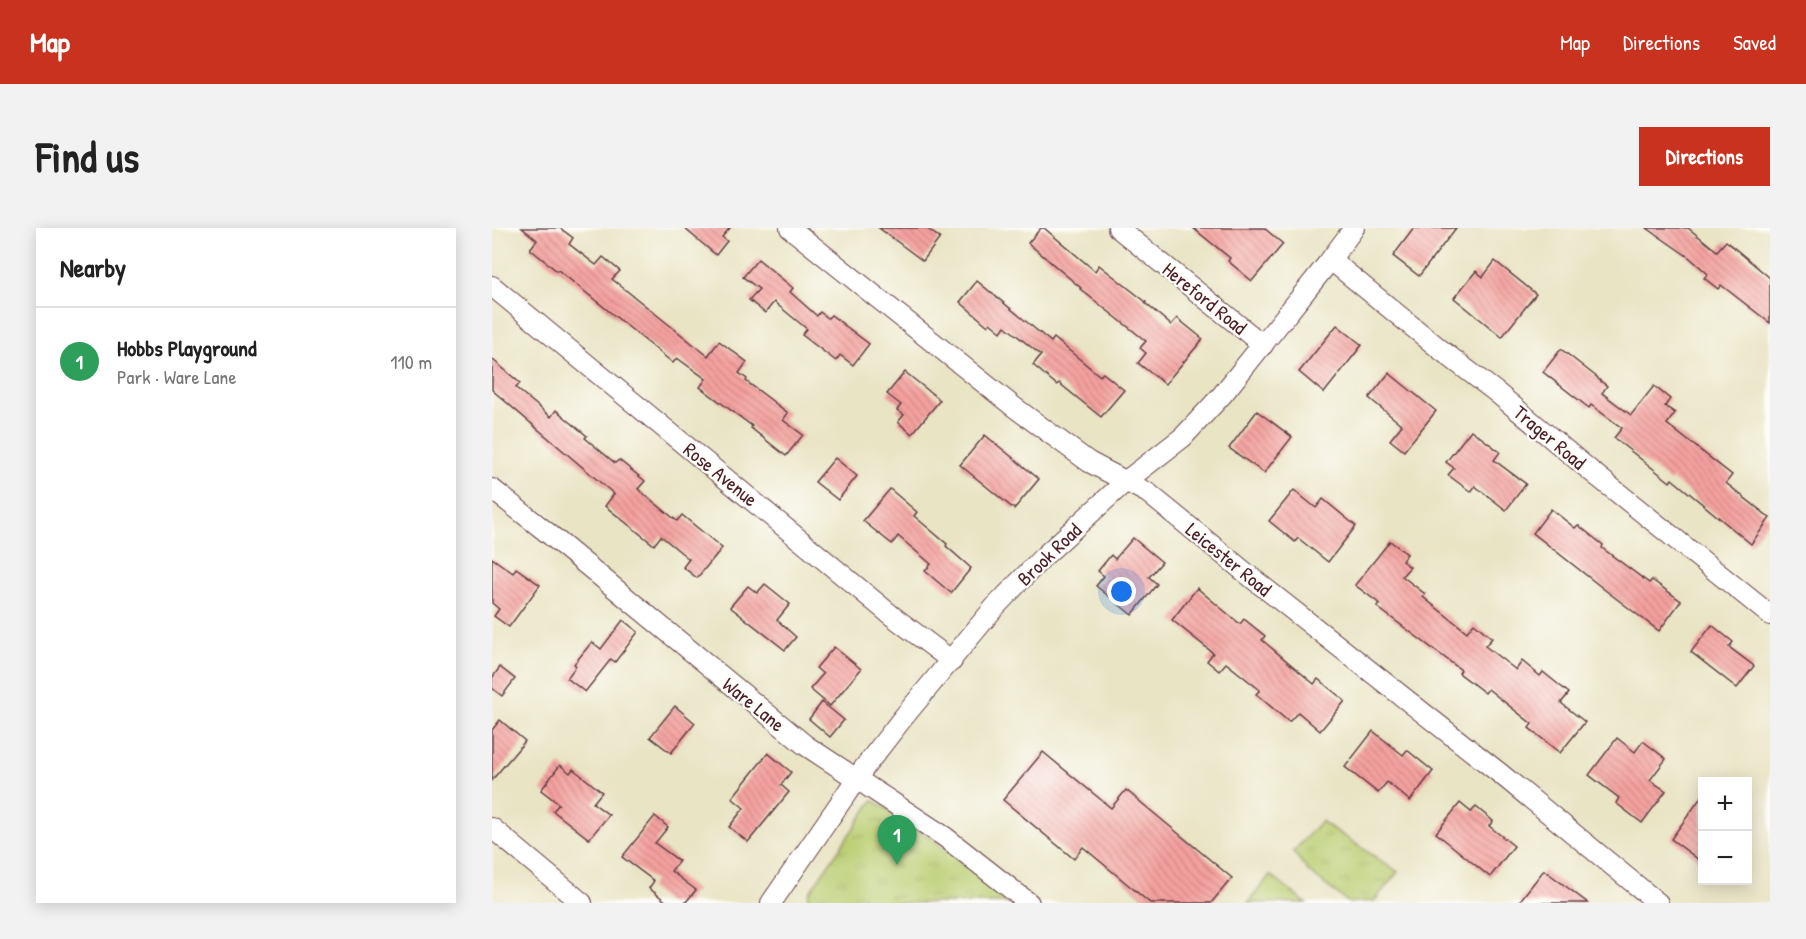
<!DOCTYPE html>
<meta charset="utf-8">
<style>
:root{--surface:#fff;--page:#f2f2f2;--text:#222;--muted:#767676;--line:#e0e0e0;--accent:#c8321e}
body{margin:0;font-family:"Patrick Hand",sans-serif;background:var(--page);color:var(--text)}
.controls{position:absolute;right:18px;bottom:18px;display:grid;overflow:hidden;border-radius:0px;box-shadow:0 3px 15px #0003}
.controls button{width:54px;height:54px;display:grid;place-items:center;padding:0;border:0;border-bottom:2px solid var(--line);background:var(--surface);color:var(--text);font:30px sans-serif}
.you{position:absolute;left:630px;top:364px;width:21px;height:21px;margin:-15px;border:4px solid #fff;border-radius:50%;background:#1a73e8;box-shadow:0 0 0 9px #1a73e833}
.badge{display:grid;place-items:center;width:39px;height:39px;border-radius:50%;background:var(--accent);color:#fff;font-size:20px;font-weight:700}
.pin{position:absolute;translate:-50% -50px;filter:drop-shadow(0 2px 3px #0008)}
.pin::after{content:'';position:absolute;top:32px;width:21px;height:18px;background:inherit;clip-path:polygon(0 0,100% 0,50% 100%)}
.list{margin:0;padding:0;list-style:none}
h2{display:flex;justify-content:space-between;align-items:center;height:78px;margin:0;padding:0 24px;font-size:26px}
h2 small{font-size:20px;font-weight:400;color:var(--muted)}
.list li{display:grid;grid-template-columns:39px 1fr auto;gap:18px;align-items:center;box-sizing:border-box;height:108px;padding:0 24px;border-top:2px solid var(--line)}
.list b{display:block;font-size:22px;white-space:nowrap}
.list p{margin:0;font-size:20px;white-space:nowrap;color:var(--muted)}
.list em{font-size:20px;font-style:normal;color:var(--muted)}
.map{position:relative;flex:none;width:1278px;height:675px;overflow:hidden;border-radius:0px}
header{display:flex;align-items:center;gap:36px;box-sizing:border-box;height:84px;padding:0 30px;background:var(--accent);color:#fff}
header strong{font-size:28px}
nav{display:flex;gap:33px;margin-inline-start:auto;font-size:21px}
.intro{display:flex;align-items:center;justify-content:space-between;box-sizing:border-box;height:144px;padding:0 36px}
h1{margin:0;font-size:42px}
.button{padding:15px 27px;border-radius:0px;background:var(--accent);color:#fff;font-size:21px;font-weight:700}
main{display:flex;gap:36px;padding:0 36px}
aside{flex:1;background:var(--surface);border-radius:0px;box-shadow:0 3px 15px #0003}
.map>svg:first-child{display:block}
.green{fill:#bacd71;stroke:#82764e;stroke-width:1.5}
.park{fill:url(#park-tufts);stroke:#82764e;stroke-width:1.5}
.building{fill:url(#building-back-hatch)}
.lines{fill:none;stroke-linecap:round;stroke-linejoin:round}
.street-casing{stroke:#623d42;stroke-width:22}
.street{stroke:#fff;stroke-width:20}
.labels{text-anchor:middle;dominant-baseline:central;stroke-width:4.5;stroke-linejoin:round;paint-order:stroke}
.street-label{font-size:20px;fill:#4a1f2b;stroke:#fdfcf7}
</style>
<header>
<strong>Map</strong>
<nav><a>Map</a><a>Directions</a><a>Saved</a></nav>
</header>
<div class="intro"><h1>Find us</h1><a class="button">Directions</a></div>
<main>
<aside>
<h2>Nearby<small></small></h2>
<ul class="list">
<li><span class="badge" style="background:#2e9e5b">1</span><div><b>Hobbs Playground</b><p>Park · Ware Lane</p></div><em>110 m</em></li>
</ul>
</aside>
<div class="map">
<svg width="1278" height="675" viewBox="0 0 1278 675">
<defs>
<pattern id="park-tufts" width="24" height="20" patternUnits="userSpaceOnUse" patternTransform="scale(1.5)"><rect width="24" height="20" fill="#bacd71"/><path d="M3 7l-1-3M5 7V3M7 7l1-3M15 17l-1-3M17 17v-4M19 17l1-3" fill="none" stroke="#a1b062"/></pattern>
<pattern id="building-back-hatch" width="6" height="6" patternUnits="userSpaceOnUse" patternTransform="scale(1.5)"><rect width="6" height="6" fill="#f5a29f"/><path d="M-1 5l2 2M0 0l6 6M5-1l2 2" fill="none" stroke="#c88382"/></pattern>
</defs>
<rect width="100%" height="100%" fill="#fdfcf7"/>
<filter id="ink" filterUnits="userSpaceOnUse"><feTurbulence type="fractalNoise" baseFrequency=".0167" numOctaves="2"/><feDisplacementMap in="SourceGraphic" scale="12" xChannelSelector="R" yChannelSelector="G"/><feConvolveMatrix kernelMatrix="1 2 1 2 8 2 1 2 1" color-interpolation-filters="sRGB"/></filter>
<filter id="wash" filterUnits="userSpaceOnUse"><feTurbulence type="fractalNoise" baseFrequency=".008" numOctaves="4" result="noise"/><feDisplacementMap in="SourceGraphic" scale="24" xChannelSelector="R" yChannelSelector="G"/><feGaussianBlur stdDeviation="1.35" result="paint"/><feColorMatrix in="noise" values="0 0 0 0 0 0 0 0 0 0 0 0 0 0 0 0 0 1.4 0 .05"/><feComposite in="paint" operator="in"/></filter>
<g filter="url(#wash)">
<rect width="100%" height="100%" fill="#e9e4c4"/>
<path class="green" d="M778,647l36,28h-58z"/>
<g class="park">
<path d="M381,572l57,37 85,66h-208l2,-10z"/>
<path d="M829,593l77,51 -24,29 -25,2 -40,-31 -16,-20z"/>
</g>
<g id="blocks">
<g class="building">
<path d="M30,0h38l13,10 -4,6 27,21 7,-8 17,14 -8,8 96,77 11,-15 28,21 -8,11 8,6 -1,2 42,32 -5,7 20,15 -17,21 -35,-28 1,-2 -52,-39 6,-8 -29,-21 -4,5 -115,-93 -1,1 -27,-22 7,-9z"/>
<path d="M192,0h46l-8,9 5,4 -11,14z"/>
<path d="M387,0h47l14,10 -17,23z"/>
<path d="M549,0h3l51,43 4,-6 47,37 -1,1 26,22 6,-7 26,21 -38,45 -27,-21 8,-10 -6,-5 6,-7 -66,-52 1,-1 -53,-45z"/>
<path d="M701,0h71l19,16 -31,37 -24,-20 2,-3z"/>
<path d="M922,0h42l-37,48 -26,-20z"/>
<path d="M1155,0h41l29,23 9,-10 44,37v45l-49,-38 -3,4 -14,-11 4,-4 -18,-16z"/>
<path d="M266,31l35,29 -3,4 27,24 3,-4 8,6 3,-3 38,29 -16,21 -13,-10 -4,6 -34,-26 5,-6 -33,-27 -9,11 -16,-13 10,-11 -16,-12z"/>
<path d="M1003,33l41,33 -34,43 -48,-39 22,-27 7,6z"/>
<path d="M485,53l74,61 3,-4 46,38 3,-3 21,17 -23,27 -42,-34 -2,2 -24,-20 8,-10 -36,-29 -4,6 -11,-9 -2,3 -28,-24z"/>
<path d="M845,97l25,20 -38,48 -25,-21z"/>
<path d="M1069,121l37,29v1l9,7 -5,7 29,22 23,-29 16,13 -5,7 10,7 -8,11 65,51 -6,8 44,35 -19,26 -79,-65 -2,3 -56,-44 8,-10 -31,-23 -2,3 -46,-36z"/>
<path d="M0,131l28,24 -4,5 35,29 5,-7 31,26 -2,2 30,25 4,-3 26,21 -7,8 39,32 5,-6 40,33 -25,30 -14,-11 6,-8 -28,-23 -7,9 -49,-39 9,-12 -122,-104z"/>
<path d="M413,144l35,28 -28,34 -14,-12 6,-7 -7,-5 4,-5 -14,-11z"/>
<path d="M897,145l47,38 -32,40 -14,-11 12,-15 -33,-27z"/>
<path d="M765,183l35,26 -28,36 -35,-25z"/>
<path d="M979,202l29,22 -6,8 32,24 -20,26 -31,-24 -4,6 -23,-17 6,-7 -8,-6z"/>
<path d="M493,207l54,44 -25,30 -54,-44z"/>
<path d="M343,230l22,18 -19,24 -23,-18z"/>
<path d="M398,261l27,23 -3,4 33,28 -1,2 25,22 -20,25 -26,-22 6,-7 -33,-28 -6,8 -29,-23z"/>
<path d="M802,262l22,18 7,-9 33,27 -28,36 -30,-24 -3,4 -26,-21z"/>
<path d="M1059,281l24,19 3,-3 25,20 -1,3 47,35 3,-3 29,21 -22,30 -54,-41 -72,-57z"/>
<path d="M641,310l29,24 -13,15 8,7 -25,31 -36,-29 8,-10 -6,-5 13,-16 4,4z"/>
<path d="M898,313l17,13 -5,7 8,6 -8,9 23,18 -2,3 44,35 7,-9 18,15 -7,8 31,24 6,-9 18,15 3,-4 26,21 -8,10 24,19 -25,31 -31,-25 3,-4 -44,-35 -3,4 -26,-20 2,-3 -84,-63 3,-3 -25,-19z"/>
<path d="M0,330l21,15 3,-5 24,17 -31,42 -15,-11 5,-7 -7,-6z"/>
<path d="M273,356l25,20 -13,16 19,17 -11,13 -55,-43 18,-21 9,7z"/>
<path d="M705,360l43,36 4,-5 21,17 -3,4 52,44 4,-5 27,22 -25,30 -22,-19 -9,10 -33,-28 4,-4 -34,-27 -7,8 -12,-10 6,-8 -41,-33z"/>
<path d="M131,392l15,12 -23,30 -4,-3 -26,33 -18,-14 9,-12 -2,-2 18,-22 9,7z"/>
<path d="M1220,397l21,17 -4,5 25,19 -17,22 -46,-36z"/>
<path d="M342,419l27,22 -31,37 -20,-17 13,-15 -7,-6z"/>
<path d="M8,439l15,12 -13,17 -10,-8v-10z"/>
<path d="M330,474l22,18 -14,17 -21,-18z"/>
<path d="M183,478l20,17 -24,30 -21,-16z"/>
<path d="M8,492l25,21 -33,39v-50z"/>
<path d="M881,503l30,24 4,-5 26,21 -23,30 -23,-19 -9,11 -33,-26z"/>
<path d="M1125,510l18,14 8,-11 23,18 -16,21 16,11 -24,32 -26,-20 3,-5 -30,-23z"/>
<path d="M551,524l68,56 15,-18 106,88 -21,25h-61l-67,-56 -9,12 -71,-59z"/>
<path d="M276,525l23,19 -10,13 8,7 -41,50 -19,-15 15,-19 -12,-10z"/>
<path d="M68,537l10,8 3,-4 29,23 -9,11 16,12 -20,24 -36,-28 6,-7 -18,-14z"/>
<path d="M1210,568v66l-31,-23z"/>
<path d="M968,575l11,9 5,-5 17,14 -4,5 25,20 -24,31 -54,-44z"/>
<path d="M163,588l13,11 -13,16 24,18 -8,10 25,19 -11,13h-17l-19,-15 5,-7 -32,-24z"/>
<path d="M1052,642l44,33h-70z"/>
</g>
</g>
</g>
<g filter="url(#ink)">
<use href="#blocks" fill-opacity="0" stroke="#623d42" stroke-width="1.5"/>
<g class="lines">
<g class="street-casing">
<g id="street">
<path d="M298,0l224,179 75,55 59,31 109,89 245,193 156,128"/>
<path d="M626,0l145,117"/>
<path d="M839,32l110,90 55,42 96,80 178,143"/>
<path d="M0,58l399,329 61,46"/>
<path d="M0,261l57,45 256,211 140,92 84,66"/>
<path d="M0,600l90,75"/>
<path d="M279,675l93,-135 38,-49 92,-111 48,-50 84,-77 57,-44 39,-42 106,-132 26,-35"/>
</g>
</g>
<use href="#street" class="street"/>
</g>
</g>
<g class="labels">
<g class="street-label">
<text transform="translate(713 70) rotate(39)">Hereford Road</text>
<text transform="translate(1058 209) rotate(40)">Trager Road</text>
<text transform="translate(229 246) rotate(39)">Rose Avenue</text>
<text transform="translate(557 326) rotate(-44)">Brook Road</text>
<text transform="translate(737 331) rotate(39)">Leicester Road</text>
<text transform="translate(262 476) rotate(39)">Ware Lane</text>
</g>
</g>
</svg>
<div class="controls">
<button>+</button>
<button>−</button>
</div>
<div class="you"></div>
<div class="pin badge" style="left:405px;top:637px;background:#2e9e5b">1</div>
</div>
</main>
